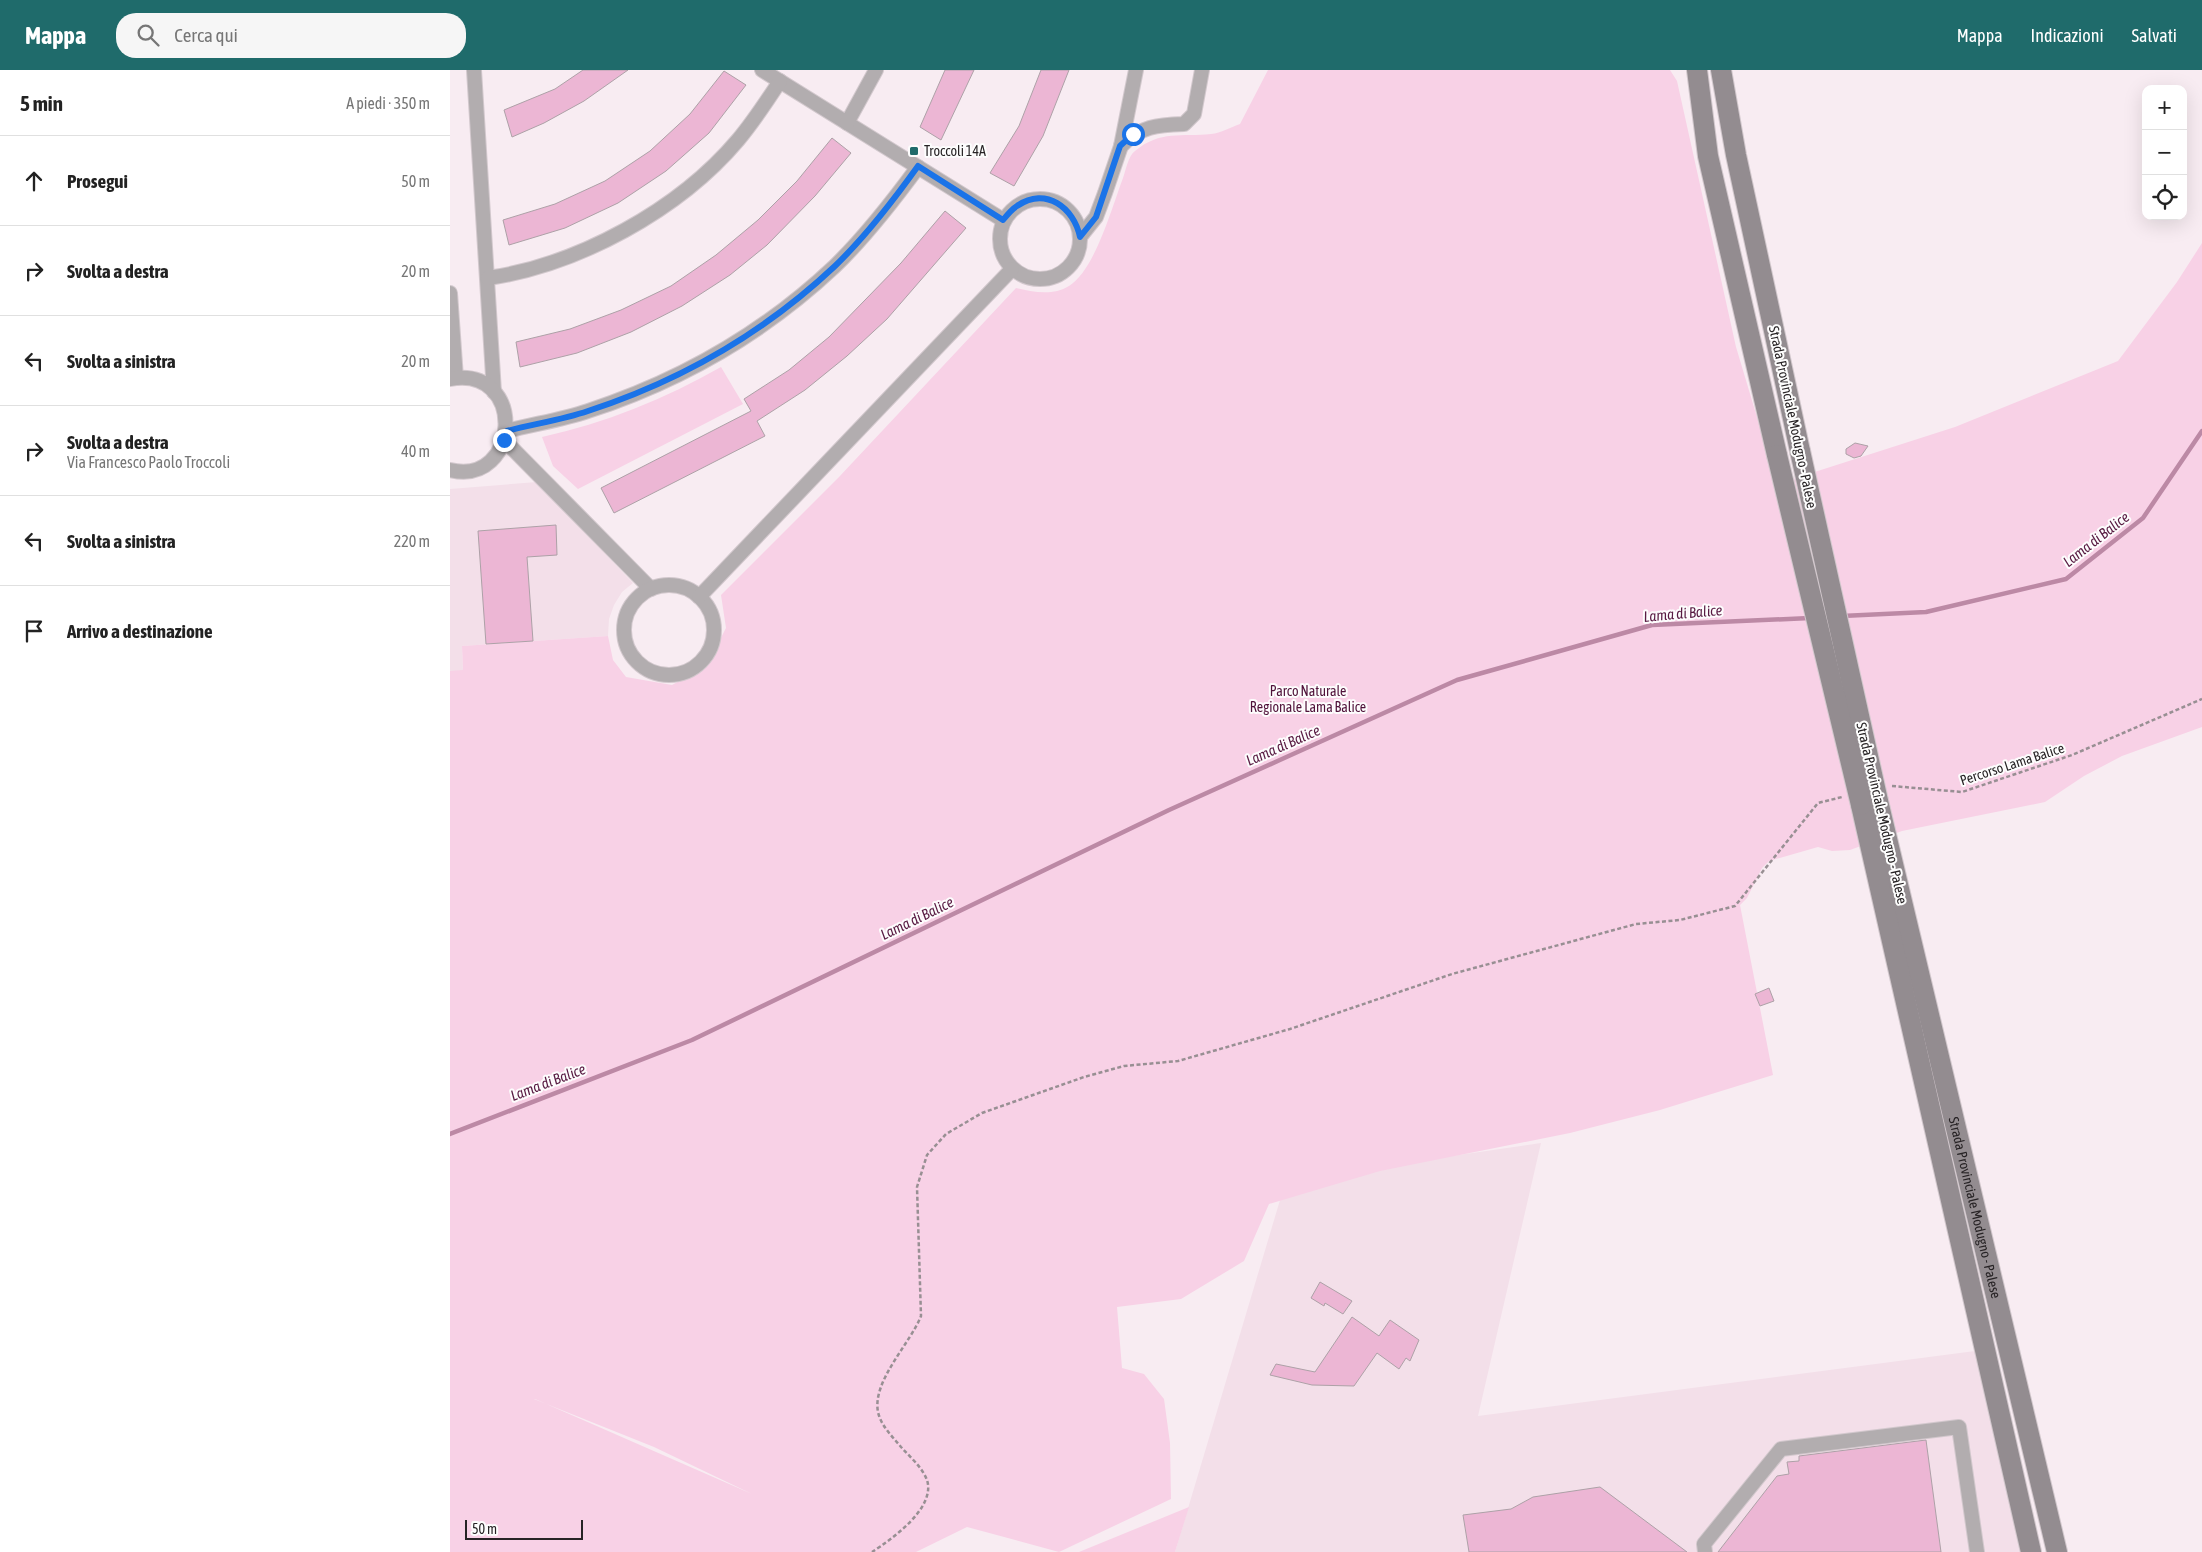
<!DOCTYPE html>
<html lang="it">
<meta charset="utf-8">
<style>
:root{--surface:#fff;--page:#f6f6f6;--text:#222;--muted:#767676;--line:#e0e0e0;--accent:#1f6b6b}
body{margin:0;font-family:"Asap Condensed",sans-serif;background:var(--page);color:var(--text)}
.controls{position:absolute;right:15px;top:15px;display:grid;overflow:hidden;border-radius:10px;box-shadow:0 5px 20px #0002}
.controls button{width:45px;height:45px;display:grid;place-items:center;padding:0;border:0;border-bottom:1px solid var(--line);background:var(--surface);color:var(--text);font:25px sans-serif}
.scale{position:absolute;left:15px;bottom:12px;width:118px;box-sizing:border-box;padding-left:5px;border:2px solid #272325;border-top:0;font-size:14px;line-height:18px;white-space:nowrap;color:#272325;-webkit-text-stroke:4px #fdfdfd;paint-order:stroke}
.stop{position:absolute;width:15px;height:15px;margin:-11px;border:4px solid #1a73e8;border-radius:50%;background:#fff}
.stop.end{background:#1a73e8;border-color:#fff;box-shadow:0 1px 5px #0008}
.list{margin:0;padding:0;list-style:none}
h2{display:flex;justify-content:space-between;align-items:center;height:65px;margin:0;padding:0 20px;font-size:21px}
h2 small{font-size:16px;font-weight:400;color:var(--muted)}
.list li{display:grid;grid-template-columns:32px 1fr auto;gap:15px;align-items:center;box-sizing:border-box;height:90px;padding:0 20px;border-top:1px solid var(--line)}
.list b{display:block;font-size:19px;white-space:nowrap}
.list p{margin:0;font-size:16px;white-space:nowrap;color:var(--muted)}
.list em{font-size:16px;font-style:normal;color:var(--muted)}
.icon{flex:none;width:28px;height:28px;fill:none;stroke:currentColor;stroke-width:2;stroke-linecap:round;stroke-linejoin:round}
.map{position:relative;flex:none;width:1752px;height:1482px;overflow:hidden}
header{display:flex;align-items:center;gap:30px;box-sizing:border-box;height:70px;padding:0 25px;background:var(--accent);color:#fff}
header strong{font-size:24px}
nav{display:flex;gap:28px;margin-inline-start:auto;font-size:18px}
.search{width:350px;height:45px;background:var(--page);display:flex;align-items:center;gap:12px;box-sizing:border-box;padding:0 18px;border-radius:20px;color:var(--muted);font-size:19px}
main{display:flex}
aside{flex:1;background:var(--surface)}
.map>svg:first-child{display:block}
.built{fill:#f3dfe9}
.green{fill:#f8d1e6;fill-rule:evenodd}
.lines{fill:none;stroke-linecap:round;stroke-linejoin:round}
.stream{stroke:#bc89a5;stroke-width:4.5}
.building{fill:#ecb6d4;stroke:#ada1a7}
.street-casing{stroke:#d2c8cd;stroke-width:16}
.secondary-casing{stroke:#d2c8cd;stroke-width:22}
.path{stroke:#988f93;stroke-width:2.5;stroke-dasharray:4 2.5;stroke-linecap:butt}
.street{stroke:#b2adaf;stroke-width:14}
.secondary{stroke:#938c90;stroke-width:20}
.secondary-bridge-casing{stroke:#d2c8cd;stroke-width:22;stroke-linecap:butt}
.secondary-bridge{stroke:#938c90;stroke-width:20}
.route{stroke:#1a73e8;stroke-width:6}
.poi-dot{fill:#1f6b6b;stroke:#fdfdfd;stroke-width:2}
.labels{text-anchor:middle;dominant-baseline:central;stroke-width:4;stroke-linejoin:round;paint-order:stroke}
.poi-label{font-size:14px;fill:#272325;stroke:#fdfdfd;text-anchor:start}
.street-label{font-size:14px;fill:#272325;stroke:#fdfdfd}
.park-label{font-size:14px;fill:#50123a;stroke:#fdfdfd}
.water-label{font-size:15px;font-style:italic;fill:#581a42;stroke:#fdfdfd}
</style>
<header>
<strong>Mappa</strong>
<div class="search"><svg class="icon" aria-label="search" viewBox="0 0 24 24"><circle cx="10" cy="10" r="6"/><path d="M15 15l6 6"/></svg>Cerca qui</div>
<nav><a>Mappa</a><a>Indicazioni</a><a>Salvati</a></nav>
</header>
<main>
<aside>
<h2>5 min<small>A piedi · 350 m</small></h2>
<ul class="list">
<li><svg class="icon" aria-label="ahead" viewBox="0 0 24 24"><path d="M12 20V5M6 11l6-6 6 6"/></svg><div><b>Prosegui</b></div><em>50 m</em></li>
<li><svg class="icon" aria-label="right" viewBox="0 0 24 24"><path d="M7 20v-9h11M14 6l5 5-5 5"/></svg><div><b>Svolta a destra</b></div><em>20 m</em></li>
<li><svg class="icon" aria-label="left" viewBox="0 0 24 24"><path d="M17 20v-9H6M10 6l-5 5 5 5"/></svg><div><b>Svolta a sinistra</b></div><em>20 m</em></li>
<li><svg class="icon" aria-label="right" viewBox="0 0 24 24"><path d="M7 20v-9h11M14 6l5 5-5 5"/></svg><div><b>Svolta a destra</b><p>Via Francesco Paolo Troccoli</p></div><em>40 m</em></li>
<li><svg class="icon" aria-label="left" viewBox="0 0 24 24"><path d="M17 20v-9H6M10 6l-5 5 5 5"/></svg><div><b>Svolta a sinistra</b></div><em>220 m</em></li>
<li><svg class="icon" aria-label="arrive" viewBox="0 0 24 24"><path d="M6 21V4h12l-3 4 3 4H6"/></svg><div><b>Arrivo a destinazione</b></div></li>
</ul>
</aside>
<div class="map">
<svg width="1752" height="1482" viewBox="0 0 1752 1482">
<rect width="100%" height="100%" fill="#f8ecf2"/>
<g class="built">
<path d="M87,412l96,101 -11,9 -8,13 -5,14 -1,17 -146,10 1,25h-13v-182z"/>
<path d="M1091,1073l-63,273 497,-65 46,201h-846l111,-372z"/>
</g>
<g class="green">
<path d="M818,0h402l7,11 59,266 41,137 178,-57 163,-66 59,-79 25,-39v484l-80,29 -38,20 -39,26 -143,29 -52,19 -18,1 -14,-4 -49,14 -7,7 -15,30 -7,7 33,170 -113,35 -90,23 -190,38 -111,33 -25,57 -63,38 -64,8 5,61 22,6 20,25 6,44 1,56 -112,53 -92,-25 -51,25h-466v-881l13,-1 -1,-24 146,-10 5,24 13,17 46,8 34,-18 20,-39 -5,-33 118,-118 177,-189c17,4 37,8 53,-2 26,-16 43,-79 54,-108 3,-8 5,-22 12,-27 25,-21 47,-14 76,-17 10,-1 20,-7 29,-10zM84,1329l120,48 98,47 -217,-95z"/>
<path d="M271,297l22,37 -165,85 -25,-23 -11,-29c63,-14 123,-38 179,-70z"/>
<path d="M739,1437l-14,45h-96z"/>
</g>
<g class="lines">
<g class="stream">
<path d="M1392,546l84,-4 140,-33 77,-61 59,-87"/>
<path d="M0,1064l242,-94 477,-230 288,-130 195,-55 158,-7"/>
</g>
</g>
<g class="building">
<path d="M133,0h45l-44,31 -40,22 -32,14 -8,-27 51,-21z"/>
<path d="M495,0h29l-33,70 -21,-13z"/>
<path d="M591,0h28l-26,66 -29,50 -24,-13 29,-47z"/>
<path d="M274,1l22,14 -37,48 -43,38 -48,32 -53,25 -56,17 -6,-25 52,-16 50,-23 45,-30 40,-37z"/>
<path d="M382,68l19,15 -36,43 -48,49 -37,30 -48,31 -51,26 -54,21 -57,14 -4,-25 54,-13 51,-19 50,-24 45,-31 42,-35 39,-39z"/>
<path d="M495,141l21,17 -79,91 -40,37 -42,34 -48,31 8,15 -151,77 -13,-25 150,-77 -7,-12 45,-29 40,-33 72,-74z"/>
<path d="M1405,373l13,3 -7,10 -7,2 -8,-4v-5z"/>
<path d="M106,455l1,30 -30,2 6,84 -47,3 -8,-113z"/>
<path d="M1319,918l5,13 -14,5 -5,-12z"/>
<path d="M870,1212l32,19 -9,13 -18,-11 -1,3 -13,-8z"/>
<path d="M902,1247l27,19 11,-16 29,20 -9,21 -4,-3 -7,11 -22,-16 -23,33 -42,-1 -42,-10 6,-11 39,8z"/>
<path d="M1476,1370l15,112h-223l59,-76 12,-2 -2,-12 12,-1v-5z"/>
<path d="M1150,1417l87,65h-218l-6,-37 48,-6 22,-12z"/>
</g>
<g class="lines">
<g class="street-casing">
<g id="street">
<path d="M24,0l20,322"/>
<path d="M312,0l241,150"/>
<path d="M397,53l29,-53"/>
<path d="M671,76c20,-20 36,-21 63,-22l10,-10 8,-44"/>
<circle cx="590" cy="169" r="40"/>
<path d="M630,167l16,-20 9,-24 16,-47 15,-76"/>
<path d="M38,208c90,-13 191,-68 250,-138 16,-19 29,-39 42,-59"/>
<path d="M0,223l6,85"/>
<path d="M0,309c77,-14 71,108 0,91"/>
<path d="M57,361c26,-7 55,-11 81,-20 92,-30 177,-79 247,-145 31,-30 58,-65 83,-99"/>
<path d="M54,370l147,149"/>
<circle cx="219" cy="560" r="45"/>
<path d="M249,527l313,-328"/>
<path d="M1255,1482l-1,-8 77,-95 178,-22 18,125"/>
</g>
</g>
<g class="secondary-casing">
<g id="secondary">
<path d="M1247,0l11,86 69,299"/>
<path d="M1271,0l15,85 64,296"/>
<path id="s1" d="M1428,731l179,751"/>
<path d="M1411,735l170,747"/>
</g>
</g>
<g class="path">
<path d="M1442,716l70,6 110,-37 130,-56"/>
<path d="M422,1482c20,-13 64,-44 55,-72 -5,-13 -17,-23 -26,-33 -9,-11 -20,-21 -23,-35 -6,-31 32,-68 43,-96l-4,-129 10,-32 19,-21 36,-21 102,-36 40,-11 54,-5 112,-32 162,-55 184,-50 44,-4 55,-14 83,-103 24,-6"/>
</g>
<use href="#street" class="street"/>
<use href="#secondary" class="secondary"/>
<g class="secondary-bridge-casing">
<g id="secondary-bridge">
<path d="M1350,381l78,350"/>
<path d="M1327,385l84,350"/>
</g>
</g>
<use href="#secondary-bridge" class="secondary-bridge"/>
</g>
<g class="lines">
<path class="route" d="M54,370l3,-9c26,-7 55,-11 81,-20 92,-30 177,-79 247,-145 31,-30 58,-65 83,-100l85,54c4,-5 9,-11 14,-14 29,-20 57,2 63,31l16,-20 24,-71 13,-12"/>
</g>
<rect class="poi-dot" x="459" y="76" width="10" height="10" rx="2.5"/>
<g class="labels">
<g class="poi-label">
<text x="474" y="81">Troccoli 14A</text>
</g>
<g class="street-label">
<text transform="translate(1343 347) rotate(78)">Strada Provinciale Modugno - Palese</text>
<text transform="translate(1562 694) rotate(-18)">Percorso Lama Balice</text>
<text transform="translate(1432 743) rotate(77)">Strada Provinciale Modugno - Palese</text>
<text stroke="none"><textPath href="#s1" startOffset="418">Strada Provinciale Modugno - Palese</textPath></text>
</g>
<g class="park-label">
<text x="858" y="621">Parco Naturale<tspan x="858" dy="16">Regionale Lama Balice</tspan></text>
</g>
<g class="water-label">
<text transform="translate(1646 469) rotate(-38)">Lama di Balice</text>
<text transform="translate(1233 543) rotate(-5)">Lama di Balice</text>
<text transform="translate(833 675) rotate(-24)">Lama di Balice</text>
<text transform="translate(467 848) rotate(-26)">Lama di Balice</text>
<text transform="translate(98 1012) rotate(-21)">Lama di Balice</text>
</g>
</g>
</svg>
<div class="controls">
<button>+</button>
<button>−</button>
<button><svg class="icon" aria-label="locate" viewBox="0 0 24 24"><circle cx="12" cy="12" r="6"/><path d="M12 2v4M12 18v4M2 12h4M18 12h4"/></svg></button>
</div>
<div class="scale">50 m</div>
<div class="stop" style="left:683px;top:64px"></div>
<div class="stop end" style="left:54px;top:370px"></div>
</div>
</main>
